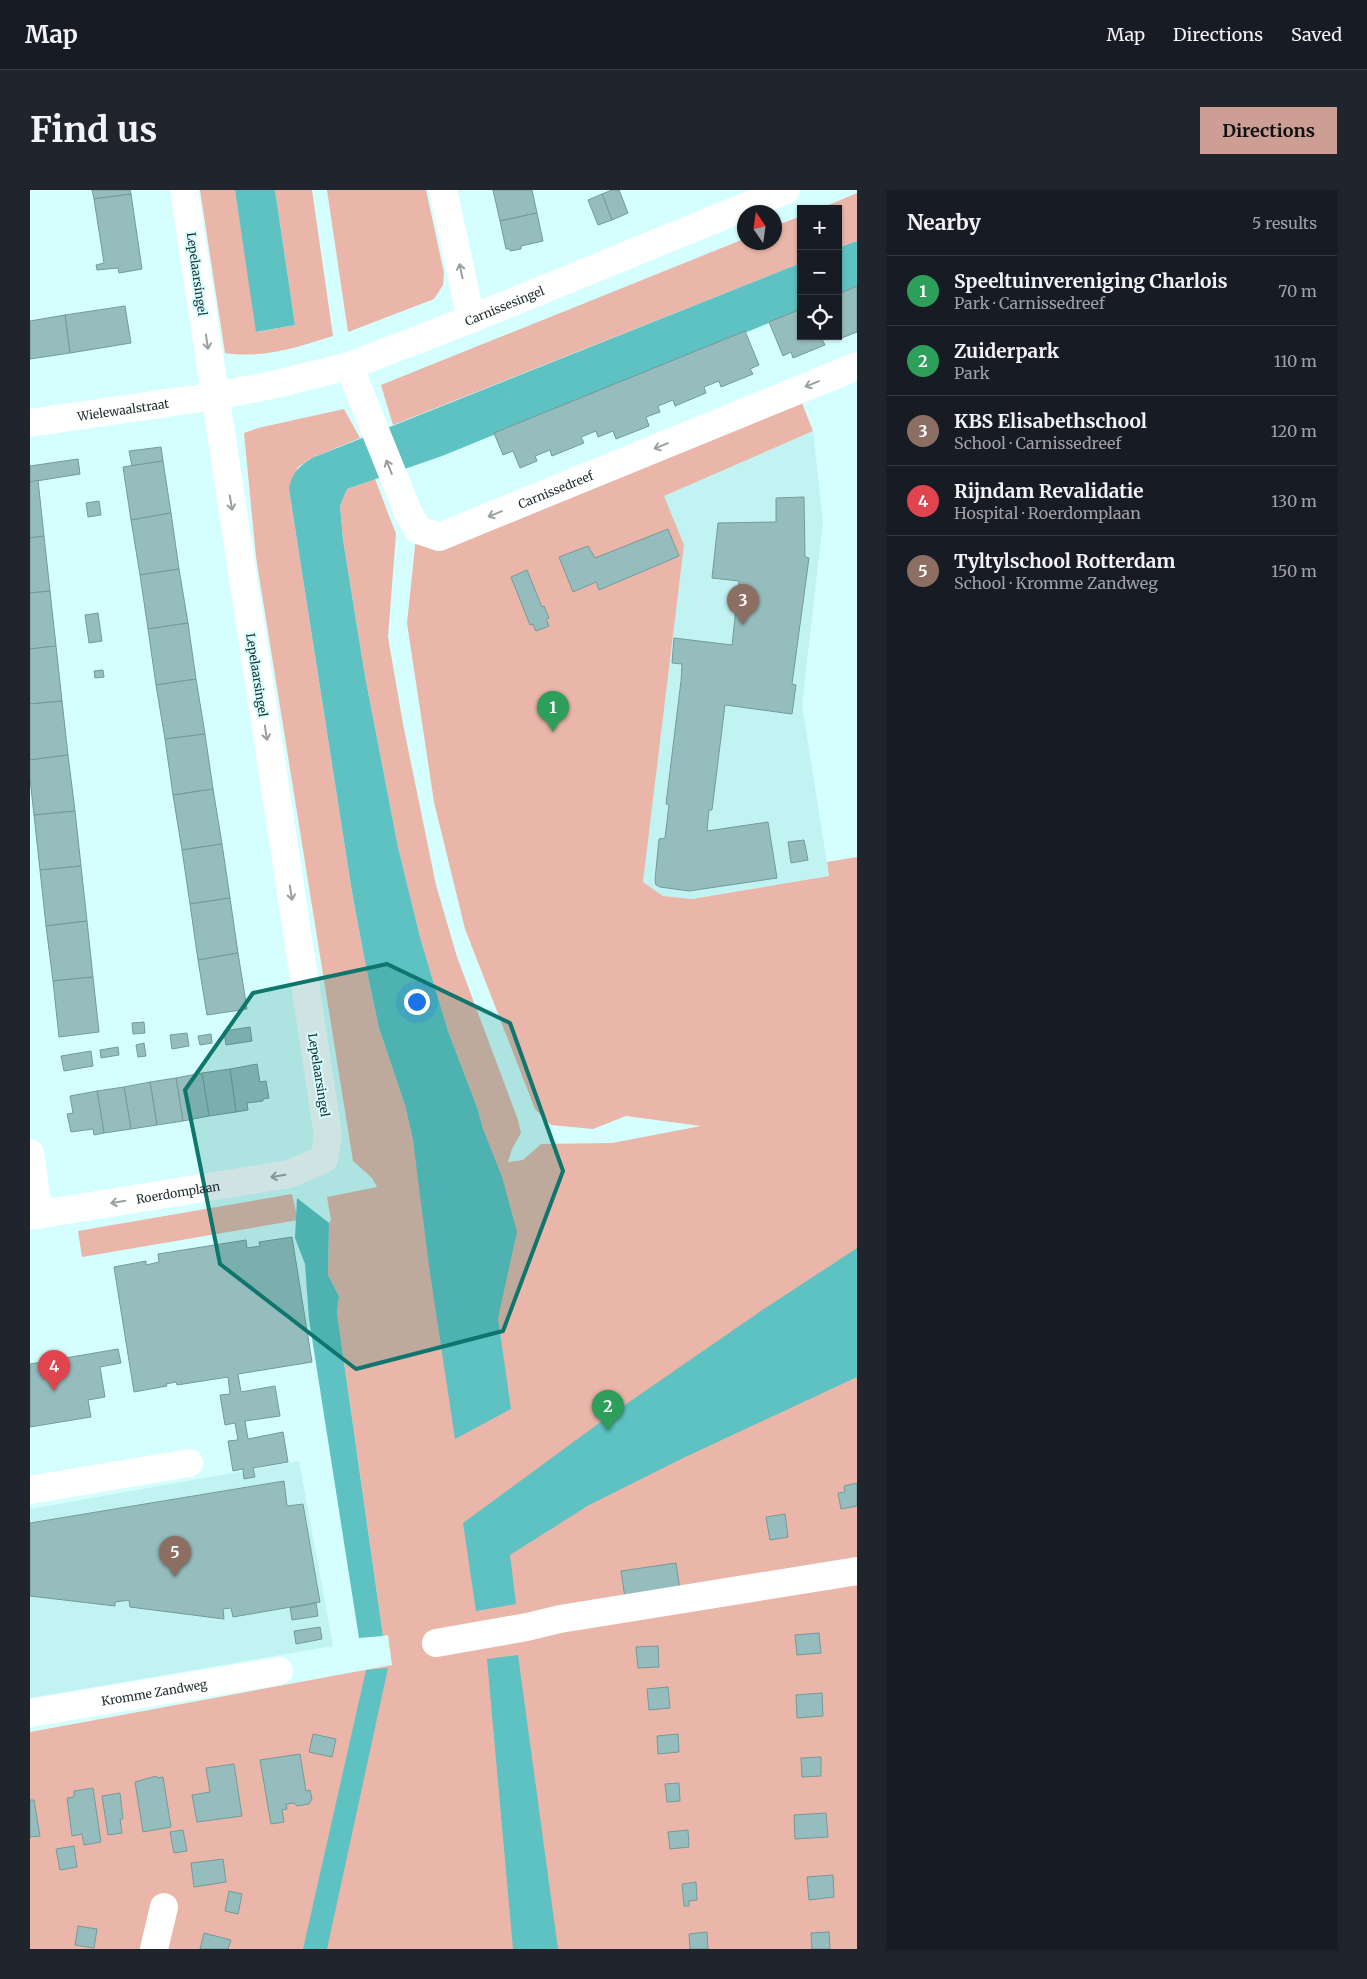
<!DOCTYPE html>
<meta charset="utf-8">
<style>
:root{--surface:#171b24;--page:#20242c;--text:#f1f3f6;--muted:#9ea1a6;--line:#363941;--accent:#cd9e94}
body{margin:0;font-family:Merriweather,serif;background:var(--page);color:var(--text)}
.controls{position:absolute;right:15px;top:15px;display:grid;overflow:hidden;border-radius:0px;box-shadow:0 1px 4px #0004}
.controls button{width:45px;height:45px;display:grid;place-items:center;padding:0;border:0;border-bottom:1px solid var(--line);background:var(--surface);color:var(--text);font:25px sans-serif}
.compass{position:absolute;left:707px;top:15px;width:45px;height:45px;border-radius:50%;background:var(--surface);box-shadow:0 1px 4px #0004;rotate:347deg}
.you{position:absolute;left:386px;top:811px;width:18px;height:18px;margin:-12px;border:4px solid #fff;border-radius:50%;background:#1a73e8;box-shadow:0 0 0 8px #1a73e833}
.badge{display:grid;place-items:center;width:32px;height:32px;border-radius:50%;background:var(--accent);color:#fff;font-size:16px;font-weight:700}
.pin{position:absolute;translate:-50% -41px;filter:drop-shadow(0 1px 2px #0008)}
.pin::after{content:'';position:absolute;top:26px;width:18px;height:15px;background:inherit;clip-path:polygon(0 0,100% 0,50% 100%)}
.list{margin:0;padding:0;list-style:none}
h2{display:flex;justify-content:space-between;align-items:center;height:65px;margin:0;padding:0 20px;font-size:21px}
h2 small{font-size:16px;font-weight:400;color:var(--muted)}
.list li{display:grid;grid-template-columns:32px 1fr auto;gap:15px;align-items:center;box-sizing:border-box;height:70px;padding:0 20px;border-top:1px solid var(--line)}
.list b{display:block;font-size:19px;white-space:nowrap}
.list p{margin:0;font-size:16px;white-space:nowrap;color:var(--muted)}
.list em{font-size:16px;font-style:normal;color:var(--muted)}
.icon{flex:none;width:28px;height:28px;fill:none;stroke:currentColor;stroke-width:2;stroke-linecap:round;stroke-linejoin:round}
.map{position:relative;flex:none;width:827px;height:1759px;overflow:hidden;border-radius:0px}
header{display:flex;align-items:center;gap:30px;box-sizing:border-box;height:70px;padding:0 25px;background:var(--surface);border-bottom:1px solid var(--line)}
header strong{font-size:24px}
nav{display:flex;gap:28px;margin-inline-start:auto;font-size:18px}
.intro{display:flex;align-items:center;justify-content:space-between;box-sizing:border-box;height:120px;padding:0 30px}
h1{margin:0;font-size:35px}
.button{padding:12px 22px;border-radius:0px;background:var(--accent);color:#111;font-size:18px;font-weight:700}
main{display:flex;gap:30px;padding:0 30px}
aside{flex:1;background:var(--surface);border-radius:0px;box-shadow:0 1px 4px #0004}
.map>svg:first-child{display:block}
.built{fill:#c1f3f3}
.green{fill:#eab6a9}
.water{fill:#5ec1c2}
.building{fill:#96bdbd;stroke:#749a9a}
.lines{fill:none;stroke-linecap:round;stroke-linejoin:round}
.minor{stroke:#fff;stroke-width:28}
.oneway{stroke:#99a0a0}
.marked{fill:#0f766e;fill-opacity:0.2;stroke:#0f766e;stroke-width:4;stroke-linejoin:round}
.labels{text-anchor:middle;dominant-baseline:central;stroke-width:4;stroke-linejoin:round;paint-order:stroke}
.street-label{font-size:12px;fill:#1d2c2d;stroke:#d5fefe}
</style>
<header>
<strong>Map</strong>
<nav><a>Map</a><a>Directions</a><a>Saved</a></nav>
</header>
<div class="intro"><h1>Find us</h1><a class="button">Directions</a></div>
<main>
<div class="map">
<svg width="827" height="1759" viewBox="0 0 827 1759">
<rect width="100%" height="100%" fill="#d5fefe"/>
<g class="built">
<path d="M783,241l10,91 -21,183 27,171 -137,23 -29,-3 -20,-14 41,-337 -21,-49z"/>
<path d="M269,1271l34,185 -303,52v-189z"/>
</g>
<g class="green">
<path d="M170,0h35l22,142 38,-7 -20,-135h37l21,146c-35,11 -70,23 -108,17z"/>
<path d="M297,0h99l18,83 -1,12 -9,14 -86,33z"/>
<path d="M827,3v48l-19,7v-39h-19z"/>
<path d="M771,26v47l-408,162 -12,-40 363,-146v3h30l1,-16z"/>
<path d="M772,213l11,28 -149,65 20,49 -41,337 20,14 29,3 137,-23 -2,-14 30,-5v1092h-827v-217l362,-67 -4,-30 -5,1 -46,-323 2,-17 -11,-21 1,-52 2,-3 -4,-23 50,-10 -5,-9 -19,-17 -97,-604 -12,-124 14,-5 86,-19 16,29 -48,20 -14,9 -9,22 63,403 14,75 13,61 26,77 8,35 6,39 64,-50 -5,-19 -30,-79 -28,-94 -22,-90 -33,-171 -22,-136 -3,-34 7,-17 28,-10 21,55 -8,103 15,87 33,161 21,72 61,163 3,13 -9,16 -4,13 15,-2 18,-16 71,-1 89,-17 -75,-10 -33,13 -42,-4 -16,-16 -70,-180 -31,-127 -27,-179 10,-95 51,6z"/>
<path d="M262,1004l6,26 -216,37 -4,-26z"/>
</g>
<g class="water">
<path d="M205,0h40l20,135 -39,7z"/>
<path d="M827,51v46l-19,8v-47z"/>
<path d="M771,73v47l-359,146 -95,33 -7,17 3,34 22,136 33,171 22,90 28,94 30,79 5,19 19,48 15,55 -19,86 13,91 -56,30 -26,-173 -16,-126 -8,-35 -26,-77 -13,-61 -14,-75 -63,-403c3,-16 9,-22 23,-31z"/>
<path d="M267,1008l32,25 -1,52 11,21 -2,17 46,323 -24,2 -50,-319 -4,-55 -10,-26z"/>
<path d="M827,1058v129l-176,82 -92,46 -79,50 6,49 -40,7 -13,-88 143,-105 152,-105z"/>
<path d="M488,1465l40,294h-45l-26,-290z"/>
<path d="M358,1478l-61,281h-24l63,-279z"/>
</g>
<g class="building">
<path d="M62,0h38l1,4 -37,5z"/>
<path d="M463,0h39l5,23 -37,8z"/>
<path d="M582,0h7l9,23 -16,7 -10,-26z"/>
<path d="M101,4l11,75 -23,4 -1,-5 -21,2 -1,-5 8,-2 -10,-64z"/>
<path d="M572,4l10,26 -14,5 -10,-25z"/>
<path d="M507,23l6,28 -22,5v3l-11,2v-2h-4l-6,-28z"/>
<path d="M827,96v46l-18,7 -1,-45z"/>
<path d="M95,116l6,37 -61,10 -5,-38z"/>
<path d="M771,119v27h28l-7,3 3,6 -32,13 -2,-6 -8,4 -14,-34z"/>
<path d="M35,125l5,38 -40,6v-38z"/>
<path d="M715,141l14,34 -9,4 3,5 -32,13 -2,-6 -15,6 2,6 -31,13 -2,-6 -15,6 2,6 -14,5 3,9 -33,13 -3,-8 -15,6 -2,-6 -15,6 3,6 -32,13 -2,-6 -15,6 2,5 -17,7 -7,-17 -10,4 -9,-22z"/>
<path d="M131,257l2,14 -31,5 -3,-15z"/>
<path d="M48,269l2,15 -50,8v-16z"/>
<path d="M133,271l8,52 -40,7 -8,-53z"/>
<path d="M8,290l6,56 -14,2v-56z"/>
<path d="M774,307l1,60 4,1 -17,126 4,1 -4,29 -67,-9 -13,105h-3l-2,21 61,-9 9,56 -88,13 -29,-4 -4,-2 -1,-5 4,-41 6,-1 4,-33 -3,-1 15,-123 1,-17 -10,-1 2,-25 58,7 7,-64 -27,-3 6,-55 58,-1v-24z"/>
<path d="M69,311l2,14 -13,2 -2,-14z"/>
<path d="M141,323l8,56 -39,6 -9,-55z"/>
<path d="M638,339l11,27 -80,34 -3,-8 -23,10 -14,-35 29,-11 7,12z"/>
<path d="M14,346l6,55 -20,2v-55z"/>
<path d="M149,379l9,54 -40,6 -8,-54z"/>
<path d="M497,380l15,37 2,-1 5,12 -3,1 3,7 -13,5 -3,-7 -3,1 -19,-48z"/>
<path d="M20,401l6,55 -26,3v-56z"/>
<path d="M68,423l4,28 -13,2 -4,-28z"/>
<path d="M158,433l8,56 -40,6 -8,-56z"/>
<path d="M26,456l6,55 -32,3v-55z"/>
<path d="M73,480l1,7 -9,1 -1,-7z"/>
<path d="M166,489l9,55 -40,5 -9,-54z"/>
<path d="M32,511l6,54 -38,5v-56z"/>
<path d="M175,544l8,55 -40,6 -8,-56z"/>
<path d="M38,565l7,56 -41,4 -4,-36v-19z"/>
<path d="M183,599l9,55 -40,6 -9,-55z"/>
<path d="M45,621l6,55 -41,4 -6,-55z"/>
<path d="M774,650l4,20 -17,3 -3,-21z"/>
<path d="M192,654l8,54 -40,6 -8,-54z"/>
<path d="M51,676l6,55 -41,5 -6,-56z"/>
<path d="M200,708l8,55 -40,7 -8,-56z"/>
<path d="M57,731l6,56 -40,4 -7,-55z"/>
<path d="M208,763l9,56 -40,6 -9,-55z"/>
<path d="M63,787l6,55 -40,5 -6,-56z"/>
<path d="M114,832l1,11 -12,1 -1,-11z"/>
<path d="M220,837l2,14 -26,4 -2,-14z"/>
<path d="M157,843l2,13 -17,3 -2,-14z"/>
<path d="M181,844l1,9 -12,2 -2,-9z"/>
<path d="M114,853l2,13 -8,1 -2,-12z"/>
<path d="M88,857l1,8 -18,3 -1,-8z"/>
<path d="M61,861l2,15 -29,5 -3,-15z"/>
<path d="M227,874l3,18 6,-1 3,17 -6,1v2l-16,2 1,7 -12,2 -6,-43z"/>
<path d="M200,879l6,43 -27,4 -7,-43z"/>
<path d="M172,883l7,43 -26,5 -7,-43z"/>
<path d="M146,888l7,43 -26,4 -7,-43z"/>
<path d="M120,892l7,43 -26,4 -7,-42z"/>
<path d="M94,897l7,42 -27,4 -7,-42z"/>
<path d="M67,901l7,42 -10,2 -1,-6 -22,3 -4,-18 6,-1 -3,-17z"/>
<path d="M262,1047l20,125 -74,12 3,18 34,-6 5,30 -35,5 3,18 35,-7 5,30 -35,6 2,9 -11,2 -1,-10 -10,2 -5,-30 10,-1 -3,-17 -10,2 -5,-30 10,-1 -2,-17 -51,8 -1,-3 -10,2 1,2 -33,6 -20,-125 32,-6v4l13,-3 -1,-8 88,-14 1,8 13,-2 -1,-4z"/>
<path d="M88,1159l3,14 -21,4 5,30 -17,3 3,17 -61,10v-63z"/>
<path d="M254,1291l3,25 16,-2 17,98 -87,15 -2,-9 -8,1 1,10 -94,-12 -1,-7 -14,2v4l-85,-10v-73z"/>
<path d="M827,1293v23l-16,3 -3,-16 7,-1 -1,-6z"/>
<path d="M755,1324l3,23 -18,3 -4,-23z"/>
<path d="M646,1373l5,34 -55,8 -5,-34z"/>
<path d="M286,1413l2,13 -26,4 -2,-12z"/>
<path d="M290,1437l2,12 -26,5 -2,-13z"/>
<path d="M789,1443l2,20 -24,2 -2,-20z"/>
<path d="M628,1456l1,21 -21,1 -2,-21z"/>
<path d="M638,1497l2,21 -21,2 -2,-21z"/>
<path d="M792,1503l1,23 -26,2 -1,-23z"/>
<path d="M283,1544l23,5 -4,18 -23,-5z"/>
<path d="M648,1544l1,18 -21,2 -1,-18z"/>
<path d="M270,1564l6,37 4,-1 2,9 -3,5 -12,2 -3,-3 -8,1 1,5 -5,1 2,12 -13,2 -11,-64z"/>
<path d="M791,1567v19l-19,1 -1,-19z"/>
<path d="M204,1574l8,52 -45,6 -5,-27 18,-3 -4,-24z"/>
<path d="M126,1586l2,2 5,-1 8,50 -28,5 -8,-50z"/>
<path d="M649,1593l1,18 -13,1 -2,-18z"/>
<path d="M63,1598l8,54 -17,3 -2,-11 -10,2 -5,-38 7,-1v-6z"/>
<path d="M90,1603l3,26h-3l2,14 -14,2 -6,-39z"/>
<path d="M0,1610h4l6,36 -10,1z"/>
<path d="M796,1623l2,24 -33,2 -1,-24z"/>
<path d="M153,1640l4,21 -13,2 -4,-21z"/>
<path d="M658,1640l1,17 -19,2 -2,-17z"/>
<path d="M44,1656l3,21 -17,3 -4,-21z"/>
<path d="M193,1669l3,23 -32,5 -3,-24z"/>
<path d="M803,1685l1,22 -25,3 -2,-23z"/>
<path d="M666,1692l1,18 -8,1v5h-5l-2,-22z"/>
<path d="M199,1701l13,3 -4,20 -13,-3z"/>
<path d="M48,1736l19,3 -3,19 -19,-3z"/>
<path d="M677,1742l1,17h-18l-1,-15z"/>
<path d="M799,1742l1,17h-18l-1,-16z"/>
<path d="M174,1743l27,7 -3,9h-28z"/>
</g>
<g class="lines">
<g class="minor">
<path d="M413,0l28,129"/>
<path id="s1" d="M319,176l59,146 10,18 21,7 418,-171"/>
<path id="s2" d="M0,233l185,-27 57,-11 77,-19 122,-47 315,-129"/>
<path d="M0,963l9,62"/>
<path id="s3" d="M0,1026l259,-42 35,-15 4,-24 -144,-945"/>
<path d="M0,1300l159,-27"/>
<path d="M406,1453l91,-16 33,-8 297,-48"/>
<path id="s4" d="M0,1523l249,-42"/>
<path d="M124,1759l10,-42"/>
</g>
</g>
<defs><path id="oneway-shaft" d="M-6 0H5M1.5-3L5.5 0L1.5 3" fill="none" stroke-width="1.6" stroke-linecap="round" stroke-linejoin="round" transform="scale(1.25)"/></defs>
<g class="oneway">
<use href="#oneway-shaft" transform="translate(431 81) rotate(-102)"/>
<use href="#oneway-shaft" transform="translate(177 152) rotate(82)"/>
<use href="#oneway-shaft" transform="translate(782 194) rotate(158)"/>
<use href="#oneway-shaft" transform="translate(631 256) rotate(158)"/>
<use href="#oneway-shaft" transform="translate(359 277) rotate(-112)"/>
<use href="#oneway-shaft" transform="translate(201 313) rotate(81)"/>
<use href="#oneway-shaft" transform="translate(465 324) rotate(158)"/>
<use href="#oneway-shaft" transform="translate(236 543) rotate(81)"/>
<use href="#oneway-shaft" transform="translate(261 703) rotate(81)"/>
<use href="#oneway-shaft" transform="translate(248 986) rotate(171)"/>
<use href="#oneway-shaft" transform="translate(88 1012) rotate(171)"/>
</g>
<path class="marked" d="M357,774l123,59 53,148 -60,160 -147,38 -136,-105 -35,-174 68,-97z"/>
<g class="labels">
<g class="street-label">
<text transform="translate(167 84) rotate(82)">Lepelaarsingel</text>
<text stroke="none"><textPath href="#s2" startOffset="491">Carnissesingel</textPath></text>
<text stroke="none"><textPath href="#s2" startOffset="94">Wielewaalstraat</textPath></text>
<text stroke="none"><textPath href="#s1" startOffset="326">Carnissedreef</textPath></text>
<text transform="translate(227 485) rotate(81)">Lepelaarsingel</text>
<text transform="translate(289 885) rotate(81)">Lepelaarsingel</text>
<text stroke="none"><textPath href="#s3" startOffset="150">Roerdomplaan</textPath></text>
<text stroke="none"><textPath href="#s4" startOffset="126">Kromme Zandweg</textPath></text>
</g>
</g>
</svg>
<div class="controls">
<button>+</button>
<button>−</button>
<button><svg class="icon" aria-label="locate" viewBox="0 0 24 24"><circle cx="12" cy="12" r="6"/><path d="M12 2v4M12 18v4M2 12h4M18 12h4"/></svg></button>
</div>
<svg class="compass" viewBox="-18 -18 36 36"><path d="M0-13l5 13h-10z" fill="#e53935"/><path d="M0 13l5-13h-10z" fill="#9ea1a6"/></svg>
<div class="you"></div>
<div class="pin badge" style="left:523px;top:542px;background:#2e9e5b">1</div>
<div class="pin badge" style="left:578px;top:1241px;background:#2e9e5b">2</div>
<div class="pin badge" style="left:713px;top:435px;background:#8d6e63">3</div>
<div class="pin badge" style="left:24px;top:1201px;background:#e0444e">4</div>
<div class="pin badge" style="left:145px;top:1387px;background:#8d6e63">5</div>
</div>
<aside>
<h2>Nearby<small>5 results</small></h2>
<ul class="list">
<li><span class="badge" style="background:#2e9e5b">1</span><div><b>Speeltuinvereniging Charlois</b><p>Park · Carnissedreef</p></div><em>70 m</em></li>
<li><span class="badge" style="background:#2e9e5b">2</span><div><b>Zuiderpark</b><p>Park</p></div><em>110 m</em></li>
<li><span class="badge" style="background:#8d6e63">3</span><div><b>KBS Elisabethschool</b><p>School · Carnissedreef</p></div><em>120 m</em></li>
<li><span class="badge" style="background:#e0444e">4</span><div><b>Rijndam Revalidatie</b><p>Hospital · Roerdomplaan</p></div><em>130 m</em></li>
<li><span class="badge" style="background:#8d6e63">5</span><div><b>Tyltylschool Rotterdam</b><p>School · Kromme Zandweg</p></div><em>150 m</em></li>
</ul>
</aside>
</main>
